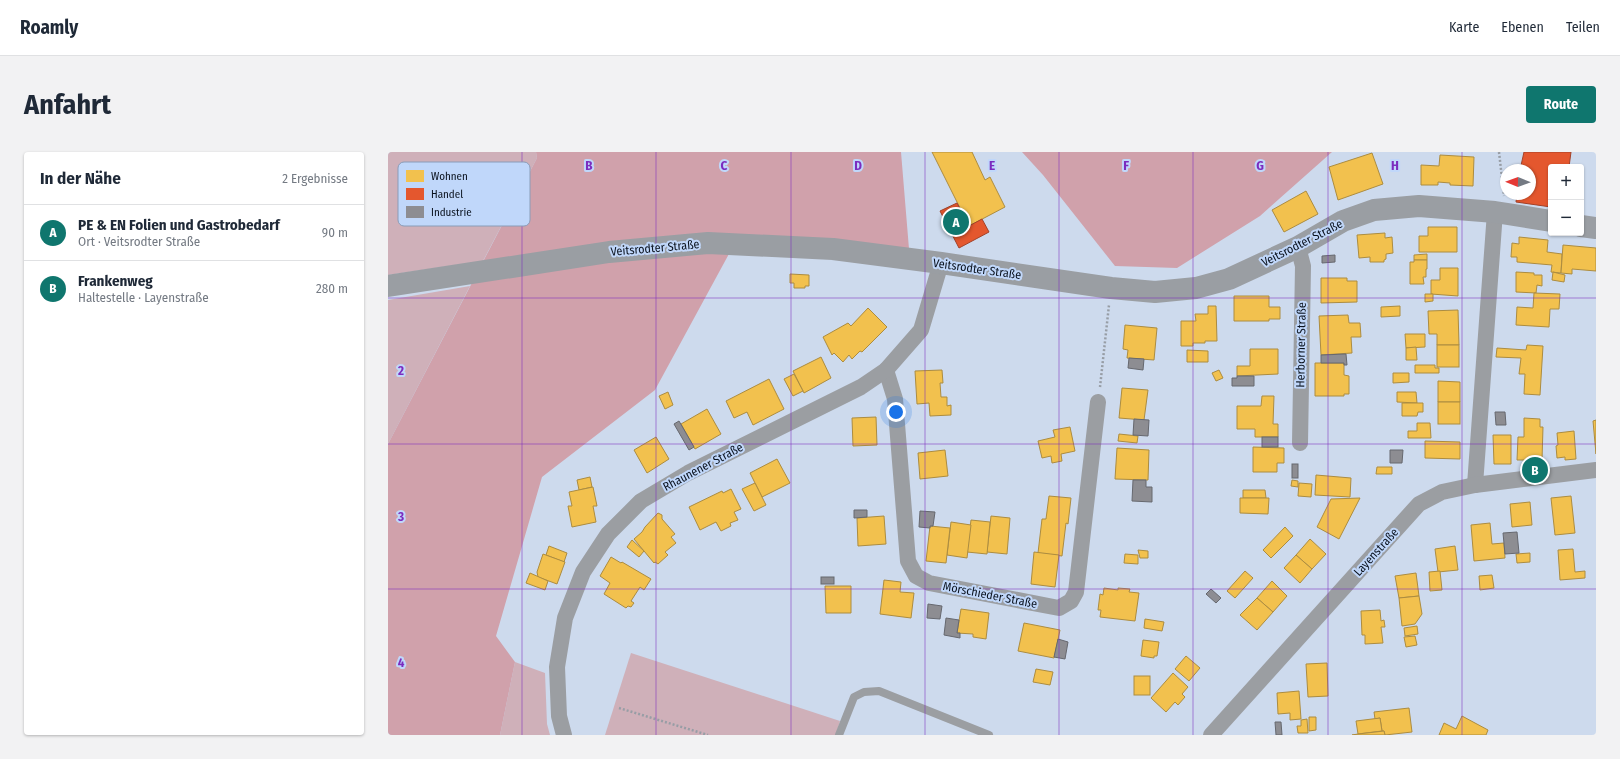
<!DOCTYPE html>
<html lang="de">
<meta charset="utf-8">
<style>
:root{--surface:#fff;--page:#f2f2f3;--text:#1f2937;--muted:#747a83;--line:#e0e1e3;--accent:#0f766e}
body{margin:0;font-family:"Fira Sans Condensed",sans-serif;background:var(--page);color:var(--text)}
.controls{position:absolute;right:12px;top:12px;display:grid;overflow:hidden;border-radius:4px;box-shadow:0 1px 3px #0004}
.controls button{width:36px;height:36px;display:grid;place-items:center;padding:0;border:0;border-bottom:1px solid var(--line);background:var(--surface);color:var(--text);font:20px sans-serif}
.compass{position:absolute;left:1112px;top:12px;width:36px;height:36px;border-radius:50%;background:var(--surface);box-shadow:0 1px 3px #0004;rotate:271deg}
.you{position:absolute;left:508px;top:260px;width:14px;height:14px;margin:-10px;border:3px solid #fff;border-radius:50%;background:#1a73e8;box-shadow:0 0 0 6px #1a73e833}
.badge{display:grid;place-items:center;width:26px;height:26px;border-radius:50%;background:var(--accent);color:#fff;font-size:13px;font-weight:700}
.pin{position:absolute;translate:-50% -50%;border:2px solid #fff;box-shadow:0 1px 4px #0006}
.list{margin:0;padding:0;list-style:none}
h2{display:flex;justify-content:space-between;align-items:center;height:52px;margin:0;padding:0 16px;font-size:17px}
h2 small{font-size:13px;font-weight:400;color:var(--muted)}
.list li{display:grid;grid-template-columns:26px 1fr auto;gap:12px;align-items:center;box-sizing:border-box;height:56px;padding:0 16px;border-top:1px solid var(--line)}
.list b{display:block;font-size:15px;white-space:nowrap}
.list p{margin:0;font-size:13px;white-space:nowrap;color:var(--muted)}
.list em{font-size:13px;font-style:normal;color:var(--muted)}
.map{position:relative;flex:none;width:1208px;height:583px;overflow:hidden;border-radius:4px}
header{display:flex;align-items:center;gap:24px;box-sizing:border-box;height:56px;padding:0 20px;background:var(--surface);border-bottom:1px solid var(--line)}
header strong{font-size:19px}
nav{display:flex;gap:22px;margin-inline-start:auto;font-size:14px}
.intro{display:flex;align-items:center;justify-content:space-between;box-sizing:border-box;height:96px;padding:0 24px}
h1{margin:0;font-size:28px}
.button{padding:10px 18px;border-radius:4px;background:var(--accent);color:#fff;font-size:14px;font-weight:700}
main{display:flex;gap:24px;padding:0 24px}
aside{flex:1;background:var(--surface);border-radius:4px;box-shadow:0 1px 3px #0004}
.map>svg:first-child{display:block}
.green{fill:#cfb0b9}
.forest{fill:#d0a1ab}
.homes{fill:#f2c14e;stroke:#ac8c40}
.shops{fill:#e4572e;stroke:#a34229}
.industry{fill:#8d8d92;stroke:#66686f}
.lines{fill:none;stroke-linecap:round;stroke-linejoin:round}
.path{stroke:#979da5;stroke-width:2.5;stroke-dasharray:2 2;stroke-linecap:butt}
.lane{stroke:#9b9ea2;stroke-width:8}
.street{stroke:#9b9ea2;stroke-width:16}
.secondary{stroke:#9a9ea3;stroke-width:22}
.grid{fill:none;stroke:#7b2cbf;stroke-width:1;stroke-opacity:0.55}
.labels{text-anchor:middle;dominant-baseline:central;stroke-width:4;stroke-linejoin:round;paint-order:stroke}
.street-label{font-size:12px;fill:#0a121e;stroke:#c0d7fa}
.key{fill:#c0d7fa;stroke:#899cb8;stroke-width:1}
.key-label{font-size:11px;fill:#0a121e}
.grid-label{font-size:13px;text-anchor:middle;font-weight:bold;fill:#7b2cbf;stroke:#c0d7fa;stroke-width:4;stroke-linejoin:round;paint-order:stroke}
</style>
<header>
<strong>Roamly</strong>
<nav><a>Karte</a><a>Ebenen</a><a>Teilen</a></nav>
</header>
<div class="intro"><h1>Anfahrt</h1><a class="button">Route</a></div>
<main>
<aside>
<h2>In der Nähe<small>2 Ergebnisse</small></h2>
<ul class="list">
<li><span class="badge">A</span><div><b>PE &amp; EN Folien und Gastrobedarf</b><p>Ort · Veitsrodter Straße</p></div><em>90 m</em></li>
<li><span class="badge">B</span><div><b>Frankenweg</b><p>Haltestelle · Layenstraße</p></div><em>280 m</em></li>
</ul>
</aside>
<div class="map">
<svg width="1208" height="583" viewBox="0 0 1208 583">
<rect width="100%" height="100%" fill="#cddaed"/>
<g class="green">
<path d="M0,0h148l1,6 -54,103 -95,14z"/>
<path d="M82,134l-82,158v-144z"/>
<path d="M243,501l209,68 -4,14h-231z"/>
<path d="M127,510l30,11 2,51 3,11h-50z"/>
</g>
<g class="forest">
<path d="M148,0h365l8,97 -179,3 -75,138 -113,87 -46,159 19,26 -15,73h-112v-291l149,-286z"/>
<path d="M634,0h310l-72,64 -83,52 -62,-2 -72,-91z"/>
</g>
<g class="homes">
<path d="M544,0h40l13,28 5,-3 15,30 -36,19z"/>
<path d="M984,1l11,31 -45,16 -9,-33z"/>
<path d="M1052,3l34,2 -1,29 -23,-1v-2l-12,-1v3h-17v-20l18,1z"/>
<path d="M918,39l12,23 -34,18 -12,-22z"/>
<path d="M1040,75h29v25h-38v-16h9z"/>
<path d="M997,81v5l7,-1 1,16 -7,1v5l-2,1v2h-14v-5l-11,1 -2,-23z"/>
<path d="M1131,85l29,3 -1,12 15,2 -1,19 -10,-1 1,-7 -35,-3v-5h-6l1,-14 7,1z"/>
<path d="M1175,93l33,3v23l-24,-2v5l-11,-1z"/>
<path d="M1039,102v6h-13v-5z"/>
<path d="M1026,108h13v9h-1v8h-3l1,7h-14v-22h4z"/>
<path d="M1052,116h18v28l-27,-2v-14h9z"/>
<path d="M1128,120l18,1v2h8v11l-5,-1 -1,8 -20,-1z"/>
<path d="M1165,120l12,3 -1,7 -12,-2z"/>
<path d="M402,122l19,1v11h-4v2h-11v-5h-4z"/>
<path d="M933,126h26v3h10v21l-36,1z"/>
<path d="M1146,141l26,1 -1,15h-9l-1,18 -33,-2 1,-18 16,1z"/>
<path d="M1037,142h8v7l-8,1z"/>
<path d="M846,144h35v11h11v12h-11v2h-35z"/>
<path d="M820,154h8l1,35h-12v2h-12v3h-12v-25h15l-1,-7h13z"/>
<path d="M1012,154v10l-19,1v-10z"/>
<path d="M480,156l19,19 -25,25 -2,-1 -8,8 -3,-4 -6,7 -9,-9 -2,2 -9,-18 25,-14 3,3z"/>
<path d="M1070,158l1,35h-22v-11h-8l-1,-23z"/>
<path d="M960,163l1,8h11l1,14h-10l1,16 -31,2 -2,-39z"/>
<path d="M737,173l32,3 -3,32 -27,-2 1,-8 -5,-1z"/>
<path d="M1017,182h20v13l-19,1z"/>
<rect x="1049" y="193" width="22" height="22"/>
<path d="M1139,193l16,1 -3,49 -16,-1 1,-20h-6l2,-16 -25,-1 1,-9 29,2z"/>
<path d="M1028,195l1,13h-11v-12z"/>
<path d="M862,197h28v25l-41,2v-10h13z"/>
<path d="M799,198l21,1v11h-21z"/>
<path d="M433,205l10,21 -27,15 -11,-22z"/>
<path d="M927,211h29v12l5,1v18h-5v2h-29z"/>
<path d="M1027,213h20v3h4v5h-24z"/>
<path d="M554,218l1,13h-3l1,14h6v9l4,-1v10l-21,1 -1,-13 -12,1 -2,-33z"/>
<path d="M831,218l4,8 -7,3 -4,-8z"/>
<path d="M1005,221h16v9l-16,1z"/>
<path d="M406,222l9,17 -10,5 -9,-17z"/>
<path d="M381,227l15,30 -31,16 -6,-13 -13,6 -8,-17z"/>
<path d="M1050,229l22,1v20h-22z"/>
<path d="M734,236l26,2 -4,30 -25,-2z"/>
<path d="M280,240l5,13 -8,4 -6,-13z"/>
<path d="M1009,240h19l1,11 -20,-1z"/>
<path d="M874,244h12l-1,28h5v13h-23v-8h-18v-23h24z"/>
<rect x="1050" y="250" width="22" height="22"/>
<path d="M1014,251h21v9h-5l-1,4h-15z"/>
<path d="M319,257l14,25 -26,15 -14,-25z"/>
<path d="M488,265l1,28 -24,1 -1,-28z"/>
<path d="M1136,266l16,1v8h3l-1,33h-25l1,-23h6z"/>
<path d="M1208,268v34l-3,-33z"/>
<path d="M1029,271h13l1,15h-23v-7h9z"/>
<path d="M682,275l5,24 -14,3 1,7 -10,2 -1,-7 -9,2 -4,-17 17,-4 -2,-7z"/>
<path d="M1186,279l2,28 -11,1v-3l-8,1 -1,-12 2,-1 -1,-12z"/>
<path d="M731,282l19,2 -1,7 -19,-2z"/>
<path d="M1105,283h18v29h-17z"/>
<path d="M268,285l13,22 -22,14 -13,-23z"/>
<path d="M1037,289l35,1v17l-35,-1z"/>
<path d="M865,295l31,1v15h-7v9h-24z"/>
<path d="M729,296l32,2 -1,30 -33,-1z"/>
<path d="M557,298l3,26 -28,3 -2,-26z"/>
<path d="M389,307l13,24 -28,14 -12,-24z"/>
<path d="M989,315h15v7h-16z"/>
<path d="M928,323l35,3 -1,19 -35,-2z"/>
<path d="M202,325l2,10 -13,3 -2,-10z"/>
<path d="M904,328l6,1v6l-7,-1z"/>
<path d="M367,331l11,22 -12,6 -12,-22z"/>
<path d="M911,331l13,1 -1,13 -13,-1z"/>
<path d="M205,335l4,19h-4l3,16 -24,5 -4,-21h4l-3,-14z"/>
<path d="M343,337l10,20 -7,3 4,8 -8,3 1,3 -10,5 -5,-9 -16,8 -11,-23 33,-16 1,2z"/>
<path d="M855,338h22l1,8h-23z"/>
<path d="M661,344l22,2 -3,26 -2,-1 -4,33 -24,-3 4,-34h4z"/>
<path d="M1183,344l4,37 -20,2 -4,-37z"/>
<path d="M852,346h29l-1,16 -28,-1z"/>
<path d="M972,346l-21,41 -22,-12 14,-28z"/>
<path d="M1142,350l2,23 -20,2 -2,-23z"/>
<path d="M270,361l4,2v4l13,15 -4,3 5,6 -11,9 3,3 -10,9 -3,-2 -1,1 -20,-24 8,-7 3,-5z"/>
<path d="M496,364l2,28 -28,2 -1,-28z"/>
<path d="M603,364l19,2 -3,36 -20,-2z"/>
<path d="M583,368l19,2 -3,32 -20,-2z"/>
<path d="M563,370l20,3 -4,33 -20,-3z"/>
<path d="M1102,371l2,21 12,-1 1,15 -31,3 -3,-36z"/>
<path d="M542,374l20,2 -4,35 -20,-2z"/>
<path d="M897,375l8,9 -22,22 -8,-8z"/>
<path d="M922,387l16,15 -14,15 -16,-14z"/>
<path d="M244,388l12,11 -5,6 -12,-10z"/>
<path d="M161,394l18,7 -3,9 -18,-7z"/>
<path d="M1067,394l3,24 -20,2 -3,-23z"/>
<path d="M1185,397l2,23 10,-1v7l-25,2 -2,-30z"/>
<path d="M750,398l10,1v7h-8z"/>
<path d="M646,400l25,3 -4,32 -24,-3z"/>
<path d="M1142,401v9l-13,1 -1,-9z"/>
<path d="M155,402l22,8 -8,22 -19,-7 -1,-5z"/>
<path d="M737,402l13,1v9l-14,-1z"/>
<path d="M908,403l16,14 -12,14 -16,-15z"/>
<path d="M223,405l10,6 1,-1 29,17 -7,11 -4,-3 -9,14 3,2 -3,4 -3,-1 -2,2 -22,-14 6,-11 -10,-7z"/>
<path d="M857,419l8,7 -18,20 -8,-7z"/>
<path d="M1052,419l2,19 -12,1 -1,-19z"/>
<path d="M142,421l18,8 -3,9 -19,-7z"/>
<path d="M1028,421l3,23 -20,2 -4,-22z"/>
<path d="M1104,423l2,13 -14,2 -1,-14z"/>
<path d="M496,428l17,2 -1,10 14,1 -3,25 -31,-4z"/>
<path d="M884,429l15,15 -14,16 -16,-14z"/>
<path d="M437,434h26v27h-25z"/>
<path d="M716,436l14,2v-2l12,1 -1,3 10,1 -4,28 -35,-4 1,-7h-3l2,-16 3,1z"/>
<path d="M1031,444l3,18 -7,10 -13,2 -3,-28z"/>
<path d="M869,446l16,14 -16,18 -17,-15z"/>
<path d="M573,457l28,4 -3,26 -13,-2v-3l-16,-1z"/>
<path d="M992,458l1,11 3,-1 1,7h-4l2,16 -18,1v-9h-3l-1,-24z"/>
<path d="M757,467l19,3 -2,9 -18,-3z"/>
<path d="M636,471l36,7 -6,28 -36,-7z"/>
<path d="M1029,474l1,8 -13,2 -1,-8z"/>
<path d="M1027,484l2,9 -11,2 -2,-10z"/>
<path d="M755,488l16,2 -2,14h-3v2l-13,-2z"/>
<path d="M798,504l14,12 -11,13 -14,-12z"/>
<path d="M939,511l1,33 -20,1 -2,-33z"/>
<path d="M648,517l17,3 -3,13 -17,-3z"/>
<path d="M785,521l15,14 -6,7 3,3 -7,8 -3,-3 -9,10 -15,-14z"/>
<rect x="746" y="524" width="16" height="19"/>
<path d="M911,539l2,28 -11,1v-7l-12,1 -1,-21z"/>
<path d="M1021,556l3,24 -27,3 -1,-4h-2l-2,-13 -5,1 -1,-7z"/>
<path d="M1074,564l26,14 -2,5h-47l5,-12 12,6z"/>
<path d="M921,565h7v13l-7,1z"/>
<path d="M992,566l2,13 -24,3 -2,-13z"/>
<path d="M919,567l1,14h-10l-1,-7h4v-6z"/>
<path d="M996,579l1,4h-33l6,-1z"/>
</g>
<g class="shops">
<path d="M1136,0h47l-2,15h-18v40l-35,-5 1,-8h13v-24h-10z"/>
<path d="M569,51l12,23 13,-7 7,13 -30,16 -19,-37z"/>
</g>
<g class="industry">
<path d="M947,103v7l-13,1v-7z"/>
<path d="M958,202l1,11h-3v-2h-23v-8z"/>
<path d="M741,206l15,1 -1,11 -15,-2z"/>
<path d="M849,224h17v10h-22v-8h5z"/>
<path d="M1107,260h10l1,13h-10z"/>
<path d="M746,267l15,1 -1,16 -15,-1z"/>
<path d="M291,269l15,26 -5,3 -15,-26z"/>
<rect x="874" y="285" width="16" height="10"/>
<path d="M1002,298h13l-1,13h-12z"/>
<rect x="904" y="312" width="6" height="14"/>
<path d="M745,328h13v7h6v15l-20,-1z"/>
<path d="M466,358h13v7l-13,1z"/>
<path d="M532,359l15,1 -2,14h-3v2l-11,-1z"/>
<path d="M1129,380l2,21 -14,1 -2,-21z"/>
<rect x="433" y="425" width="13" height="7"/>
<path d="M823,437l10,9 -5,5 -10,-9z"/>
<path d="M540,452l14,2 -2,13 -13,-1z"/>
<path d="M558,466l13,2 -2,13h3v5l-16,-3z"/>
<path d="M670,487l10,3 -3,17 -11,-2z"/>
<path d="M887,570h6l1,13h-6z"/>
</g>
<g class="lines">
<g class="path">
<path d="M1111,0l5,44"/>
<path d="M712,235l9,-82"/>
<path d="M231,556l89,27"/>
</g>
<path class="lane" d="M451,583l15,-38 10,-5 15,-1 110,44"/>
<g class="street">
<path d="M910,95l5,19 -3,177"/>
<path d="M498,218l9,29 13,162 8,15 13,7 130,25 12,-7 5,-9 22,-190"/>
<path d="M1087,333l20,-273"/>
<path d="M176,583l-5,-19 -2,-49 8,-49 18,-46 25,-38 33,-33 47,-28 173,-86 25,-17 35,-40 20,-67"/>
<path d="M823,583l208,-231 23,-12 33,-7 121,-15"/>
</g>
<g class="secondary">
<path d="M1193,74l15,2"/>
<path d="M0,134l221,-34 99,-9 125,6 108,14 170,25 44,4 41,-4 33,-9 69,-32 45,-26 31,-11 45,-4 76,6 56,9"/>
</g>
</g>
<path class="grid" d="M134,0v583M268,0v583M403,0v583M537,0v583M671,0v583M805,0v583M940,0v583M1074,0v583M0,146h1208M0,292h1208M0,437h1208"/>
<g class="labels">
<g class="street-label">
<text transform="translate(914 91) rotate(-27)">Veitsrodter Straße</text>
<text transform="translate(267 96) rotate(-5)">Veitsrodter Straße</text>
<text transform="translate(589 117) rotate(8)">Veitsrodter Straße</text>
<text transform="translate(913 193) rotate(-89)">Herborner Straße</text>
<text transform="translate(315 315) rotate(-28)">Rhaunener Straße</text>
<text transform="translate(988 400) rotate(-48)">Layenstraße</text>
<text transform="translate(602 443) rotate(11)">Mörschieder Straße</text>
</g>
</g>
<rect x="10" y="10" width="132" height="64" rx="6" class="key"/>
<rect x="18" y="18" width="18" height="12" fill="#f2c14e"/>
<rect x="18" y="36" width="18" height="12" fill="#e4572e"/>
<rect x="18" y="54" width="18" height="12" fill="#8d8d92"/>
<g class="key-label">
<text x="43" y="28">Wohnen</text>
<text x="43" y="46">Handel</text>
<text x="43" y="64">Industrie</text>
</g>
<g class="grid-label">
<text x="201" y="18">B</text>
<text x="336" y="18">C</text>
<text x="470" y="18">D</text>
<text x="604" y="18">E</text>
<text x="738" y="18">F</text>
<text x="872" y="18">G</text>
<text x="1007" y="18">H</text>
<text x="13" y="223">2</text>
<text x="13" y="369">3</text>
<text x="13" y="515">4</text>
</g>
</svg>
<div class="controls">
<button>+</button>
<button>−</button>
</div>
<svg class="compass" viewBox="-18 -18 36 36"><path d="M0-13l5 13h-10z" fill="#e53935"/><path d="M0 13l5-13h-10z" fill="#747a83"/></svg>
<div class="you"></div>
<div class="pin badge" style="left:568px;top:70px">A</div>
<div class="pin badge" style="left:1147px;top:318px">B</div>
</div>
</main>
